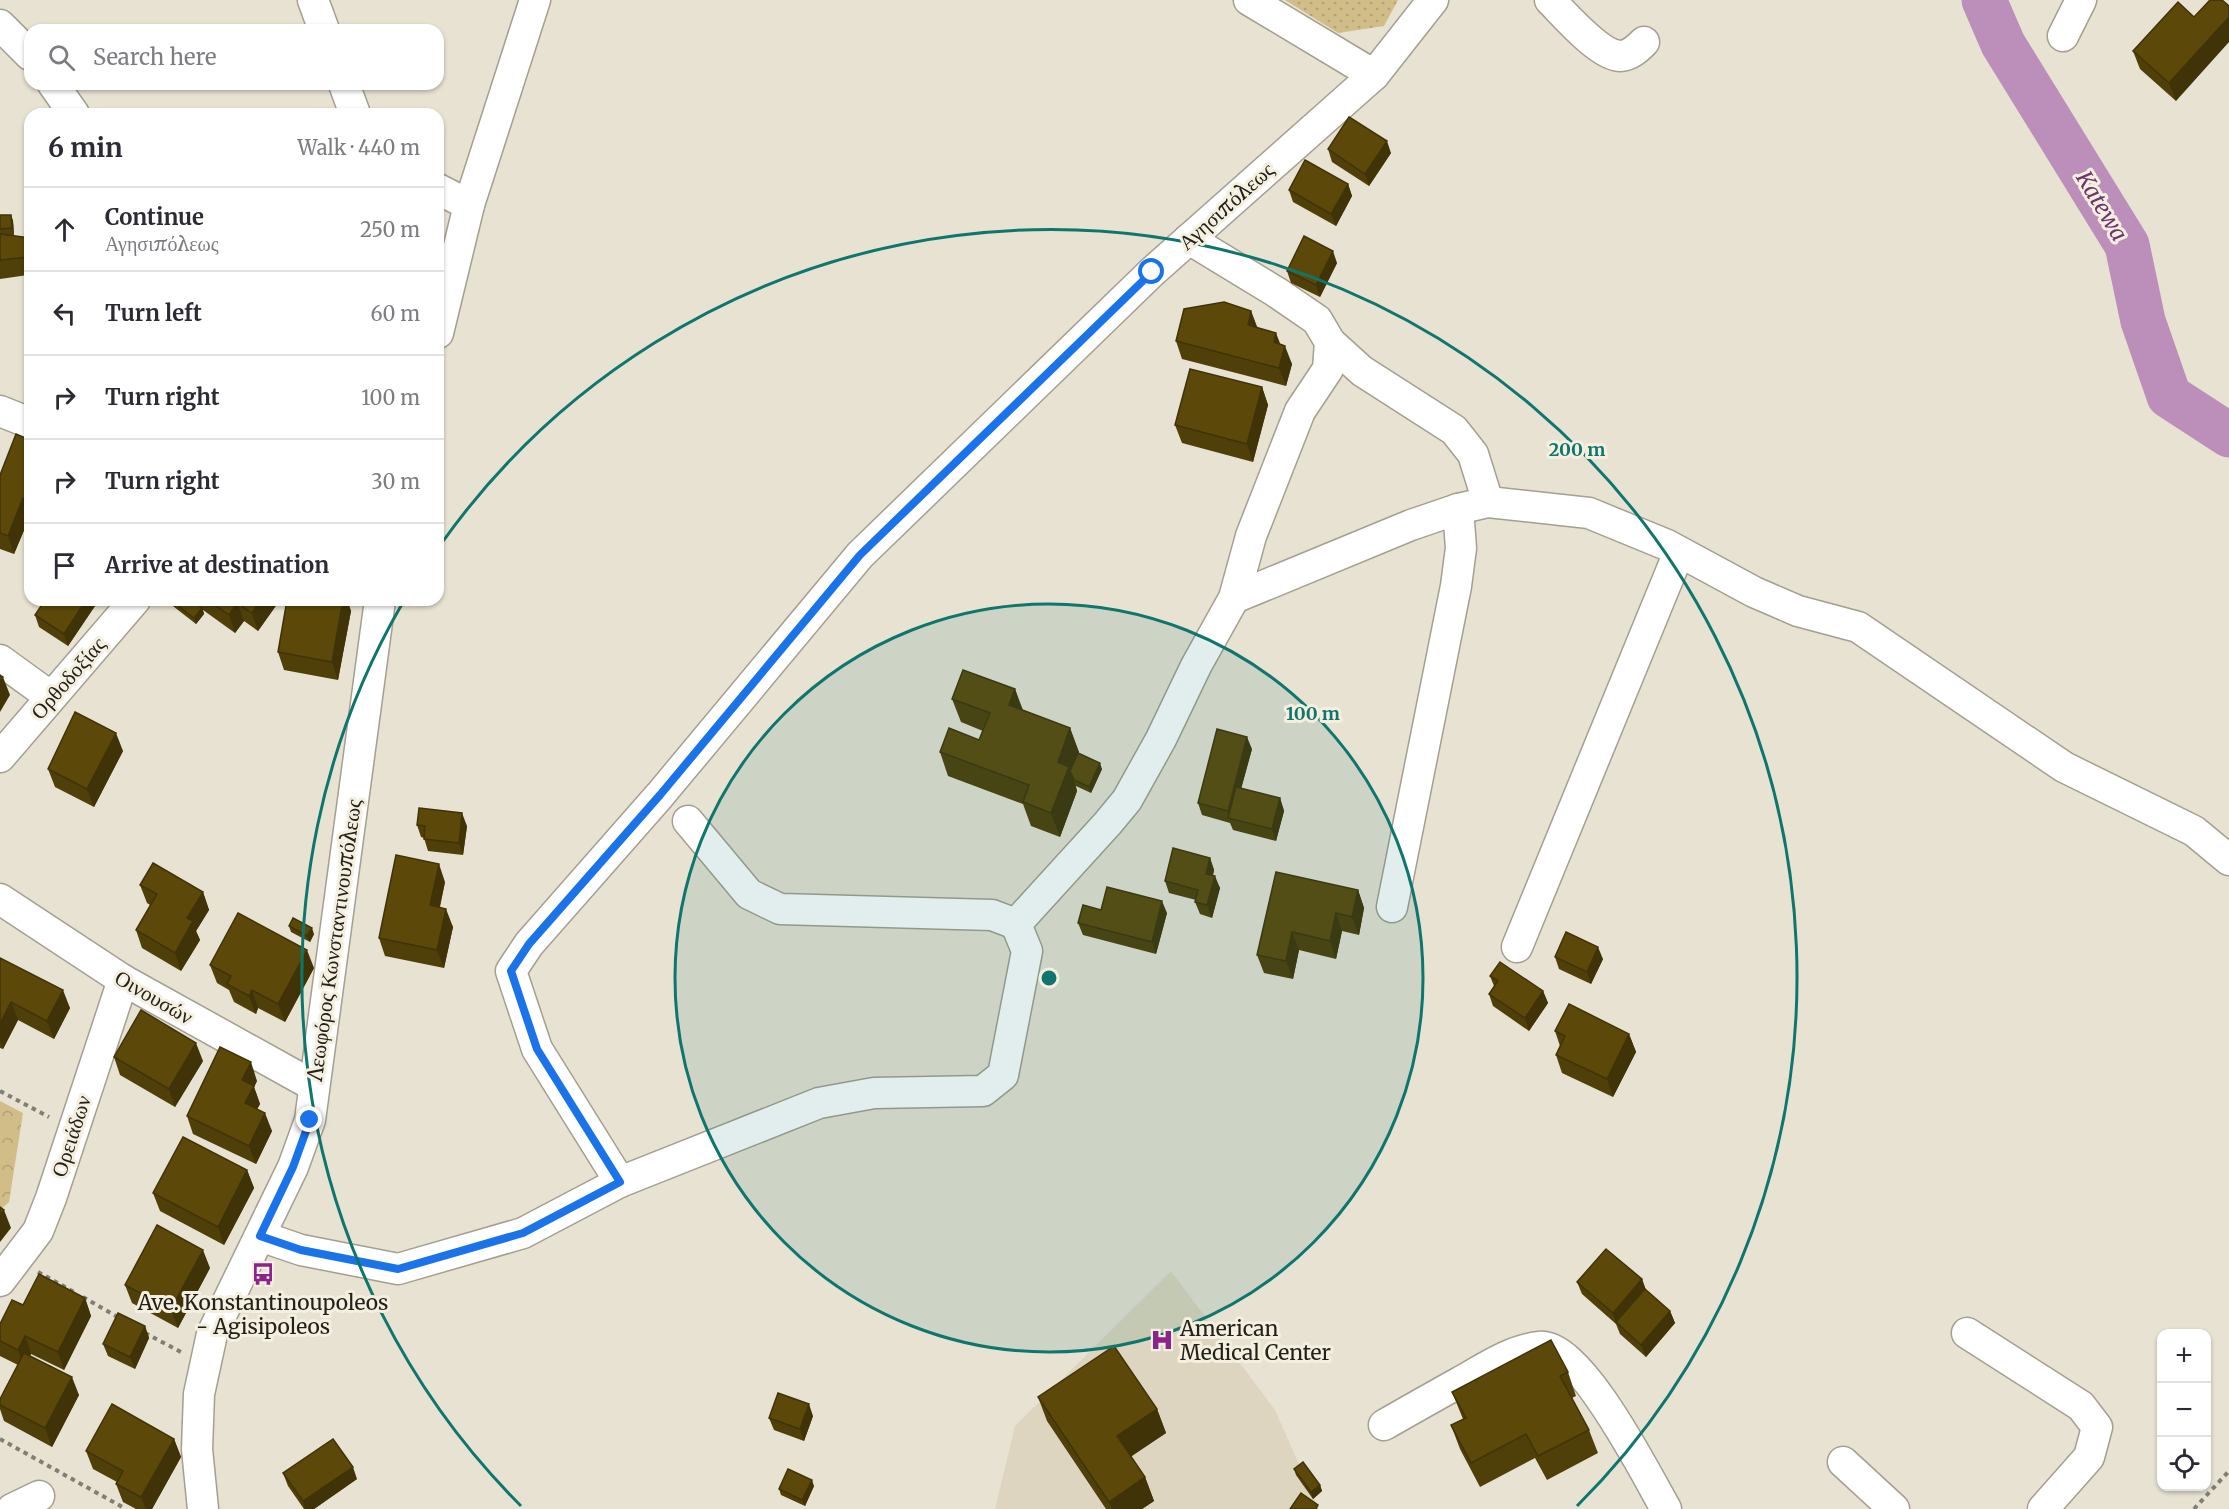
<!DOCTYPE html>
<meta charset="utf-8">
<style>
:root{--surface:#fff;--page:#f7f7f7;--text:#2b2b33;--muted:#7c7c81;--line:#e1e1e2}
body{margin:0;font-family:Merriweather,serif;background:var(--page);color:var(--text)}
.controls{position:absolute;right:18px;bottom:18px;display:grid;overflow:hidden;border-radius:12px;box-shadow:0 2px 4px #0004}
.controls button{width:54px;height:54px;display:grid;place-items:center;padding:0;border:0;border-bottom:2px solid var(--line);background:var(--surface);color:var(--text);font:30px sans-serif}
.stop{position:absolute;width:18px;height:18px;margin:-14px;border:4px solid #1a73e8;border-radius:50%;background:#fff}
.stop.end{background:#1a73e8;border-color:#fff;box-shadow:0 2px 6px #0008}
.list{margin:0;padding:0;list-style:none}
h2{display:flex;justify-content:space-between;align-items:center;height:78px;margin:0;padding:0 24px;font-size:26px}
h2 small{font-size:20px;font-weight:400;color:var(--muted)}
.list li{display:grid;grid-template-columns:39px 1fr auto;gap:18px;align-items:center;box-sizing:border-box;height:84px;padding:0 24px;border-top:2px solid var(--line)}
.list b{display:block;font-size:22px;white-space:nowrap}
.list p{margin:0;font-size:20px;white-space:nowrap;color:var(--muted)}
.list em{font-size:20px;font-style:normal;color:var(--muted)}
.icon{flex:none;width:33px;height:33px;fill:none;stroke:currentColor;stroke-width:2;stroke-linecap:round;stroke-linejoin:round}
.map{position:relative;flex:none;width:2229px;height:1509px;overflow:hidden}
.search{position:absolute;background:var(--surface);box-shadow:0 2px 4px #0004;left:24px;top:24px;width:420px;height:66px;display:flex;align-items:center;gap:15px;box-sizing:border-box;padding:0 21px;border-radius:18px;color:var(--muted);font-size:22px}
.panel{position:absolute;background:var(--surface);box-shadow:0 2px 4px #0004;left:24px;top:108px;width:420px;height:498px;border-radius:18px}
.map>svg:first-child{display:block}
.built{fill:#ddd5bf}
.grass{fill:url(#grass-dots)}
.park{fill:url(#park-crowns)}
.lines{fill:none;stroke-linecap:round;stroke-linejoin:round}
.river{stroke:#bb8fba;stroke-width:45}
.minor-casing{stroke:#a49f90;stroke-width:33}
.path{stroke:#817e73;stroke-width:4;stroke-dasharray:4.5 4.5;stroke-linecap:butt}
.minor{stroke:#fff;stroke-width:30}
.wall{fill:#4f3f09}
.shaded-wall{fill:#403307}
.building{fill:#5c490a;stroke:#403307;stroke-width:1.5}
.route{stroke:#1a73e8;stroke-width:8}
.ring{fill:none;stroke:#0f766e;stroke-width:3}
.labels{text-anchor:middle;dominant-baseline:central;stroke-width:6;stroke-linejoin:round;paint-order:stroke}
.street-label{font-size:21px;fill:#23211b;stroke:#f5efdf}
.poi-label{font-size:21px;fill:#23211b;stroke:#f5efdf}
.water-label{font-size:22px;font-style:italic;fill:#6b346b;stroke:#f5efdf}
.centre{fill:#0f766e;stroke:#f5efdf;stroke-width:3}
.ring-label{font-size:18px;text-anchor:middle;font-weight:bold;fill:#0f766e;stroke:#f5efdf;stroke-width:6;stroke-linejoin:round;paint-order:stroke}
</style>
<div class="map">
<svg width="2229" height="1509" viewBox="0 0 2229 1509">
<defs>
<pattern id="grass-dots" width="8" height="8" patternUnits="userSpaceOnUse" patternTransform="scale(1.5)"><rect width="8" height="8" fill="#d0bd88"/><path d="M2 2h.1M6 6h.1" fill="none" stroke="#b2a275" stroke-width="1.8" stroke-linecap="round"/></pattern>
<pattern id="park-crowns" width="20" height="18" patternUnits="userSpaceOnUse" patternTransform="scale(1.5)"><rect width="20" height="18" fill="#d0bd88"/><path d="M2 6a3 3 0 1 1 6 0M12 15a3 3 0 1 1 6 0" fill="none" stroke="#b2a275"/></pattern>
</defs>
<rect width="100%" height="100%" fill="#e8e2d2"/>
<path class="built" d="M1171,1271l104,139 44,99h-324l20,-83z"/>
<path class="grass" d="M1285,0h113l-14,26 -46,7z"/>
<path class="park" d="M0,1101l23,12 -14,89 -9,8z"/>
<g class="lines">
<path class="river" d="M1984,0l19,44 124,201 16,76 26,75 60,39"/>
<g class="minor-casing">
<g id="minor">
<path d="M313,0l11,30"/>
<path d="M1249,0l125,75"/>
<path d="M1550,0c15,15 49,55 70,56 10,0 18,-8 24,-14"/>
<path d="M0,25l30,30"/>
<path d="M2063,36l18,-36"/>
<path d="M53,84l21,30"/>
<path d="M344,84l11,30"/>
<path d="M438,189l31,16"/>
<path d="M438,333l31,-128 66,-205"/>
<path d="M1330,342l32,29 92,59 19,24 15,48"/>
<path d="M0,411l30,12"/>
<path d="M1234,598l177,-73 47,-16 30,-7 101,11 78,32 87,47 44,19 60,16 206,140 130,64 35,29"/>
<path d="M0,660l51,37"/>
<path d="M0,757l135,-157"/>
<path d="M0,899l123,81 191,106"/>
<path d="M1392,907l64,-321 5,-38 -3,-39"/>
<path d="M1016,924l92,-101 19,-23 34,-61 35,-73 38,-68 17,-62 49,-125 28,-42 2,-27 -13,-22 -41,-28 -87,-53"/>
<path d="M1517,947l162,-395"/>
<path d="M620,1182l-83,-133 -26,-78 18,-27 131,-149 200,-240 292,-283 222,-197 59,-75"/>
<path d="M260,1236l41,14 97,19 125,-36 97,-51 199,-79 55,-10 109,-2 20,-16 24,-124 -11,-27 -24,-9 -212,-6 -31,-15 -61,-73"/>
<path d="M0,1281l38,-50 13,-33 72,-218"/>
<path d="M1967,1333l114,73 16,21 -8,30 -46,52"/>
<path d="M1384,1425c26,-15 51,-29 76,-43 25,-14 51,-32 79,-35 41,-5 108,129 127,162"/>
<path d="M1843,1462l51,47"/>
<path d="M12,1509l27,-13"/>
<path d="M203,1509l-6,-60 2,-55 13,-60 81,-167 17,-47 70,-520"/>
</g>
</g>
<g class="path">
<path d="M0,1091l49,26"/>
<path d="M38,1272l36,20"/>
<path d="M83,1297l38,22"/>
<path d="M145,1333l36,19"/>
<path d="M0,1439l126,70"/>
<path d="M2194,1509l35,-38"/>
</g>
<use href="#minor" class="minor"/>
</g>
<g class="wall">
<path d="M2194,17l-18,84 -36,-32 -7,-18z"/>
<path d="M1328,149l63,4 -22,33 -37,-24z"/>
<path d="M1348,184l4,12 -16,30 -43,-24 -4,-12z"/>
<path d="M0,215h11l2,6 1,14h-6l22,3v42l-2,-5 -28,4z"/>
<path d="M1337,263l-17,34 -29,-14 -4,-12z"/>
<path d="M1251,311l6,17 23,16 12,20 -6,22 -104,-27 -6,-18z"/>
<path d="M1262,387l6,18 -15,57 -71,-19 -7,-18z"/>
<path d="M30,440v76l-16,38 -14,-5v-74z"/>
<path d="M99,600l-31,46 -29,-19 -4,-12z"/>
<path d="M168,600h112l-22,31 -14,-10 -9,12 -32,-23 1,4 -8,10 -27,-21z"/>
<path d="M287,600h60l4,11 -13,69 -54,-10 -6,-18z"/>
<path d="M1015,689l8,21 47,18 9,25 23,16 -11,24 -15,-7 1,5 -17,46 -29,-11 -8,-22 -75,-28 -8,-24 39,-12 4,-9 -22,-9 -9,-23z"/>
<path d="M1252,749l-11,39 39,10 4,13 -8,30 -43,-11 -3,-7 -28,-8 -4,-12z"/>
<path d="M123,751l-29,56 -39,-20 -7,-18z"/>
<path d="M417,825l50,1 -4,29 -35,-4 -4,-13 -3,-1z"/>
<path d="M1210,858l4,12 -1,6 7,12 -8,30 -12,-4 -5,-12 1,-2 -27,-7 -4,-12z"/>
<path d="M445,882l-5,25 13,20 -9,41 -59,-12 -6,-18z"/>
<path d="M140,885l63,7 6,18 -13,21 4,9 -19,31 -39,-23 -6,-18 14,-25 -3,-2z"/>
<path d="M1358,890l6,18 -5,27 -17,-4 -6,28 -37,-9 -6,29 -29,-6 -7,-18z"/>
<path d="M1101,910l66,3 -11,41 -73,-19 -5,-12z"/>
<path d="M289,926l25,8 -4,8 -19,-10z"/>
<path d="M1555,957l48,2 -12,25 -32,-15z"/>
<path d="M0,958l70,50 -16,31 -36,-19 -15,29 -3,-1z"/>
<path d="M210,965l104,3 -29,54 -27,-14 -2,6 -22,-12 -5,-12 -12,-7z"/>
<path d="M1490,976l53,15 5,12 -19,28 -36,-25 -4,-12 5,-8z"/>
<path d="M1555,1031l74,3 7,18 -23,45 -51,-24 -6,-18 4,-9z"/>
<path d="M114,1057l89,4 -28,46 -55,-32z"/>
<path d="M257,1081l-3,6 6,17 -3,5 15,22 -16,33 -63,-30 -6,-18z"/>
<path d="M247,1170l7,18 -30,57 -64,-34 -7,-18z"/>
<path d="M210,1268l-32,60 -46,-25 -7,-18z"/>
<path d="M1642,1279l4,11 24,21 5,12 -29,34 -26,-23 -4,-10 -34,-30 -5,-12z"/>
<path d="M85,1298l6,18 -27,54 -33,-16 -1,2 49,39 -27,52 -48,-26 -4,-12v-10l18,-34 -18,-9v-32l23,-19z"/>
<path d="M145,1326l4,12 -14,31 -27,-13 -5,-12z"/>
<path d="M1568,1372l8,24 -4,2 17,32 9,23 -51,27 -12,-22 -55,29 -20,-38 -9,-24 12,-6 -11,-27z"/>
<path d="M1038,1397l119,12 9,24 -35,23 14,21 9,24 -12,8h-36l-59,-88z"/>
<path d="M813,1416l-9,25 -30,-11 -5,-12z"/>
<path d="M174,1439l7,18 -29,52h-16l-13,-7 -7,-18 1,-2 -24,-13 -7,-18z"/>
<path d="M1294,1469l26,16 2,6 -9,8 -17,-24z"/>
<path d="M283,1473l74,6 -43,30h-10l-16,-23z"/>
<path d="M814,1486l-9,20 -24,-11 -2,-6z"/>
</g>
<g class="shaded-wall">
<path d="M2229,17v25l-53,59 -7,-18z"/>
<path d="M1387,141l4,12 -22,33 -4,-12z"/>
<path d="M1348,184l4,12 -16,30 -5,-12z"/>
<path d="M11,215l2,6 1,14 -2,-7z"/>
<path d="M1333,251l4,12 -17,34 -4,-12z"/>
<path d="M1251,311l7,18 -10,-4z"/>
<path d="M1276,333l7,18 -9,-9z"/>
<path d="M1285,346l7,18 -6,22 -7,-18z"/>
<path d="M1262,387l6,18 -15,57 -6,-18z"/>
<path d="M23,498l7,18 -16,38 -6,-18z"/>
<path d="M86,600h13l-31,46 -4,-12z"/>
<path d="M261,600h19l-22,31 -6,-18z"/>
<path d="M343,600h4l4,11 -13,69 -6,-18z"/>
<path d="M237,603l7,18 -9,12 -6,-18z"/>
<path d="M202,608l2,6 -8,10 -2,-6z"/>
<path d="M3,677l7,18 -10,17v-29z"/>
<path d="M1015,689l8,24 -14,-8z"/>
<path d="M1070,728l9,24 -8,21 6,18 -17,46 -9,-24 7,-51z"/>
<path d="M116,733l7,18 -29,56 -7,-18z"/>
<path d="M1247,737l5,12 -19,70 -3,-1 -2,-7z"/>
<path d="M1100,763l2,6 -11,24 -2,-6z"/>
<path d="M1280,798l4,13 -8,30 -4,-12z"/>
<path d="M462,813l5,13 -4,29 -4,-12z"/>
<path d="M1210,858l4,12 -4,16 -4,-12z"/>
<path d="M439,864l6,18 -9,41 -6,-18z"/>
<path d="M1215,876l5,12 -8,30 -5,-13z"/>
<path d="M1358,890l6,18 -5,27 -7,-18z"/>
<path d="M203,892l6,18 -13,21 4,9 -19,31 -6,-18 12,-35z"/>
<path d="M1162,901l5,12 -11,41 -4,-12z"/>
<path d="M446,909l7,18 -9,41 -7,-18z"/>
<path d="M1336,913l6,18 -6,28 -6,-18z"/>
<path d="M312,928l2,6 -4,8 -3,-6z"/>
<path d="M1292,932l7,18 -6,29 -7,-18z"/>
<path d="M1598,947l5,12 -12,25 -4,-12z"/>
<path d="M307,950l7,18 -29,54 -7,-18z"/>
<path d="M63,990l7,18 -16,31 -7,-18z"/>
<path d="M252,990l6,18 -2,6 -7,-18z"/>
<path d="M1543,991l5,12 -19,28 -4,-13z"/>
<path d="M11,1002l7,18 -15,29 -3,-8v-17z"/>
<path d="M1629,1034l7,18 -23,45 -6,-18z"/>
<path d="M196,1043l7,18 -28,46 -6,-18z"/>
<path d="M251,1062l6,19 -3,6 6,17 -9,17 -6,-18 -3,-23z"/>
<path d="M265,1113l7,18 -16,33 -7,-18z"/>
<path d="M247,1170l7,18 -30,57 -6,-18z"/>
<path d="M4,1210l7,18 -11,14v-26z"/>
<path d="M203,1250l7,18 -32,60 -7,-19z"/>
<path d="M1642,1279l4,12 -30,32 -3,-10z"/>
<path d="M85,1298l6,18 -27,54 -6,-18z"/>
<path d="M1670,1311l5,12 -29,34 -5,-12z"/>
<path d="M145,1326l4,12 -14,31 -5,-12z"/>
<path d="M25,1336l6,18 -7,14 -6,-18z"/>
<path d="M72,1377l7,18 -27,52 -7,-19z"/>
<path d="M809,1404l4,12 -9,25 -4,-12z"/>
<path d="M1157,1409l9,24 -40,27 -9,-24z"/>
<path d="M174,1439l7,18 -29,52h-6l-5,-12z"/>
<path d="M353,1467l4,12 -43,30h-9l-2,-8z"/>
<path d="M1145,1477l9,24 -12,8h-30l-3,-7z"/>
<path d="M812,1480l2,6 -9,20 -3,-6z"/>
<path d="M1320,1485l2,6 -9,8 -2,-7z"/>
</g>
<g class="building">
<path d="M2210,0h12l7,6v11l-60,66 -36,-32 45,-49 16,15z"/>
<path d="M1349,117l38,24 -22,33 -37,-25z"/>
<path d="M1305,160l43,24 -17,30 -42,-24z"/>
<path d="M0,215h11l1,13 -12,1z"/>
<path d="M0,234l30,4v32l-4,-1 2,-12 -28,3z"/>
<path d="M1304,236l29,15 -17,34 -29,-14z"/>
<path d="M1224,302l27,9 -3,14 28,8 -2,9 11,4 -6,22 -103,-27 8,-32z"/>
<path d="M1190,369l72,18 -15,57 -72,-19z"/>
<path d="M16,434l14,6v61l-7,-3 -15,38 -8,-3v-58z"/>
<path d="M45,600h41l-22,34 -29,-19z"/>
<path d="M171,600h21l10,8 -8,10z"/>
<path d="M208,600h53l-9,13 -15,-10 -8,12z"/>
<path d="M287,600h56l-11,62 -54,-10z"/>
<path d="M963,670l52,19 -6,16 61,23 -12,34 11,5 -18,46 -28,-11 6,-17 -89,-33 9,-24 30,12 11,-27 -38,-14z"/>
<path d="M0,675l3,2 -3,6z"/>
<path d="M75,712l41,21 -29,56 -39,-20z"/>
<path d="M1217,729l30,8 -19,74 -30,-8z"/>
<path d="M1078,753l22,10 -11,24 -15,-7 -4,-9z"/>
<path d="M1236,787l44,11 -8,31 -44,-11z"/>
<path d="M419,808l43,5 -3,30 -35,-4 1,-13 -8,-1z"/>
<path d="M1173,848l37,10 -4,16 9,2 -8,29 -12,-3 3,-12 -33,-9z"/>
<path d="M396,855l43,9 -9,41 16,4 -9,41 -58,-12z"/>
<path d="M153,863l50,29 -16,26 6,3 -18,32 -39,-23 21,-36 -17,-9z"/>
<path d="M1276,872l82,18 -6,27 -16,-4 -6,28 -38,-9 -6,29 -29,-6z"/>
<path d="M1107,887l55,14 -10,41 -74,-19 5,-18 18,5z"/>
<path d="M238,913l69,37 -29,54 -26,-14 -3,6 -22,-12 4,-8 -21,-11z"/>
<path d="M293,918l19,10 -5,8 -18,-10z"/>
<path d="M1566,932l32,15 -11,25 -32,-15z"/>
<path d="M0,958l63,32 -16,31 -36,-19 -11,22z"/>
<path d="M1500,962l43,29 -18,27 -36,-24 9,-13 -8,-5z"/>
<path d="M1569,1004l60,30 -22,45 -51,-24 9,-19 -10,-5z"/>
<path d="M141,1010l55,33 -27,46 -55,-32z"/>
<path d="M220,1047l31,15 -9,18 12,6 -9,17 20,10 -16,33 -62,-30z"/>
<path d="M183,1137l64,33 -29,57 -65,-34z"/>
<path d="M0,1207l4,3 -4,6z"/>
<path d="M157,1225l46,25 -32,59 -46,-24z"/>
<path d="M1606,1249l36,30 -29,34 -36,-31z"/>
<path d="M39,1274l46,24 -27,54 -33,-16 -7,14 -18,-9v-17l12,-24 11,5z"/>
<path d="M1645,1289l25,22 -29,34 -25,-23z"/>
<path d="M118,1313l27,13 -15,31 -27,-13z"/>
<path d="M1551,1340l17,32 -8,4 29,54 -51,26 -12,-22 -55,29 -20,-38 15,-7 -14,-26z"/>
<path d="M1114,1346l43,63 -40,27 28,41 -36,25 -71,-105z"/>
<path d="M24,1353l48,24 -27,51 -45,-23v-6z"/>
<path d="M778,1393l31,11 -9,25 -31,-11z"/>
<path d="M112,1404l62,35 -33,58 -25,-13 7,-13 -37,-20z"/>
<path d="M333,1439l20,28 -50,34 -20,-28z"/>
<path d="M1303,1462l17,23 -9,7 -17,-23z"/>
<path d="M788,1469l24,11 -10,20 -23,-11z"/>
<path d="M1301,1493l17,12 -2,4h-26z"/>
</g>
<g class="lines">
<path class="route" d="M310,1120l-17,47 -33,69 41,14 97,19 125,-36 97,-51 -83,-133 -26,-78 18,-27 131,-149 200,-240 292,-283"/>
</g>
<circle cx="1049" cy="978" r="374" fill="#0f766e" fill-opacity=".12"/>
<g class="ring">
<circle cx="1049" cy="978" r="374"/>
<path d="M521 1506A747 747 0 0 1 402 604M441 544A747 747 0 1 1 1577 1506"/>
</g>
<defs>
<g id="bus-bare" transform="scale(1.8)"><path d="M-5-6H5V4H4V6H2V4H-2V6H-4V4H-5ZM-3.5-4V0h7V-4ZM-3.5 1.2v1.5H-2V1.2ZM2 1.2v1.5H3.5V1.2Z" fill="#8b258c" stroke="#f5efdf" stroke-width="2.5" paint-order="stroke"/></g>
<g id="hospital-bare" transform="scale(1.8)"><path d="M-5-5h3v3.5h4V-5h3V5h-3V1.5h-4V5h-3Z" fill="#8b258c" stroke="#f5efdf" stroke-width="2.5" paint-order="stroke"/></g>
</defs>
<g fill-rule="evenodd">
<use href="#bus-bare" x="263" y="1274"/>
<use href="#hospital-bare" x="1162" y="1340"/>
</g>
<g class="labels">
<g class="street-label">
<text transform="translate(1226 206) rotate(-42)">Αγησιπόλεως</text>
<text transform="translate(68 678) rotate(-49)">Ορθοδοξίας</text>
<text transform="translate(334 940) rotate(-82)">Λεωφόρος Κωνσταντινουπόλεως</text>
<text transform="translate(154 997) rotate(30)">Οινουσών</text>
<text transform="translate(71 1136) rotate(-72)">Ορειάδων</text>
</g>
<g class="poi-label">
<text x="263" y="1302">Ave. Konstantinoupoleos<tspan x="263" dy="24">- Agisipoleos</tspan></text>
<text x="1180" y="1328" text-anchor="start">American<tspan x="1180" dy="24">Medical Center</tspan></text>
</g>
<g class="water-label">
<text transform="translate(2102 206) rotate(59)">Katewa</text>
</g>
</g>
<circle cx="1049" cy="978" r="9" class="centre"/>
<g class="ring-label">
<text x="1577" y="456">200 m</text>
<text x="1313" y="720">100 m</text>
</g>
</svg>
<div class="controls">
<button>+</button>
<button>−</button>
<button><svg class="icon" aria-label="locate" viewBox="0 0 24 24"><circle cx="12" cy="12" r="6"/><path d="M12 2v4M12 18v4M2 12h4M18 12h4"/></svg></button>
</div>
<div class="stop" style="left:1152px;top:272px"></div>
<div class="stop end" style="left:310px;top:1120px"></div>
<div class="search"><svg class="icon" aria-label="search" viewBox="0 0 24 24"><circle cx="10" cy="10" r="6"/><path d="M15 15l6 6"/></svg>Search here</div>
<section class="panel">
<h2>6 min<small>Walk · 440 m</small></h2>
<ul class="list">
<li><svg class="icon" aria-label="ahead" viewBox="0 0 24 24"><path d="M12 20V5M6 11l6-6 6 6"/></svg><div><b>Continue</b><p>Αγησιπόλεως</p></div><em>250 m</em></li>
<li><svg class="icon" aria-label="left" viewBox="0 0 24 24"><path d="M17 20v-9H6M10 6l-5 5 5 5"/></svg><div><b>Turn left</b></div><em>60 m</em></li>
<li><svg class="icon" aria-label="right" viewBox="0 0 24 24"><path d="M7 20v-9h11M14 6l5 5-5 5"/></svg><div><b>Turn right</b></div><em>100 m</em></li>
<li><svg class="icon" aria-label="right" viewBox="0 0 24 24"><path d="M7 20v-9h11M14 6l5 5-5 5"/></svg><div><b>Turn right</b></div><em>30 m</em></li>
<li><svg class="icon" aria-label="arrive" viewBox="0 0 24 24"><path d="M6 21V4h12l-3 4 3 4H6"/></svg><div><b>Arrive at destination</b></div></li>
</ul>
</section>
</div>
